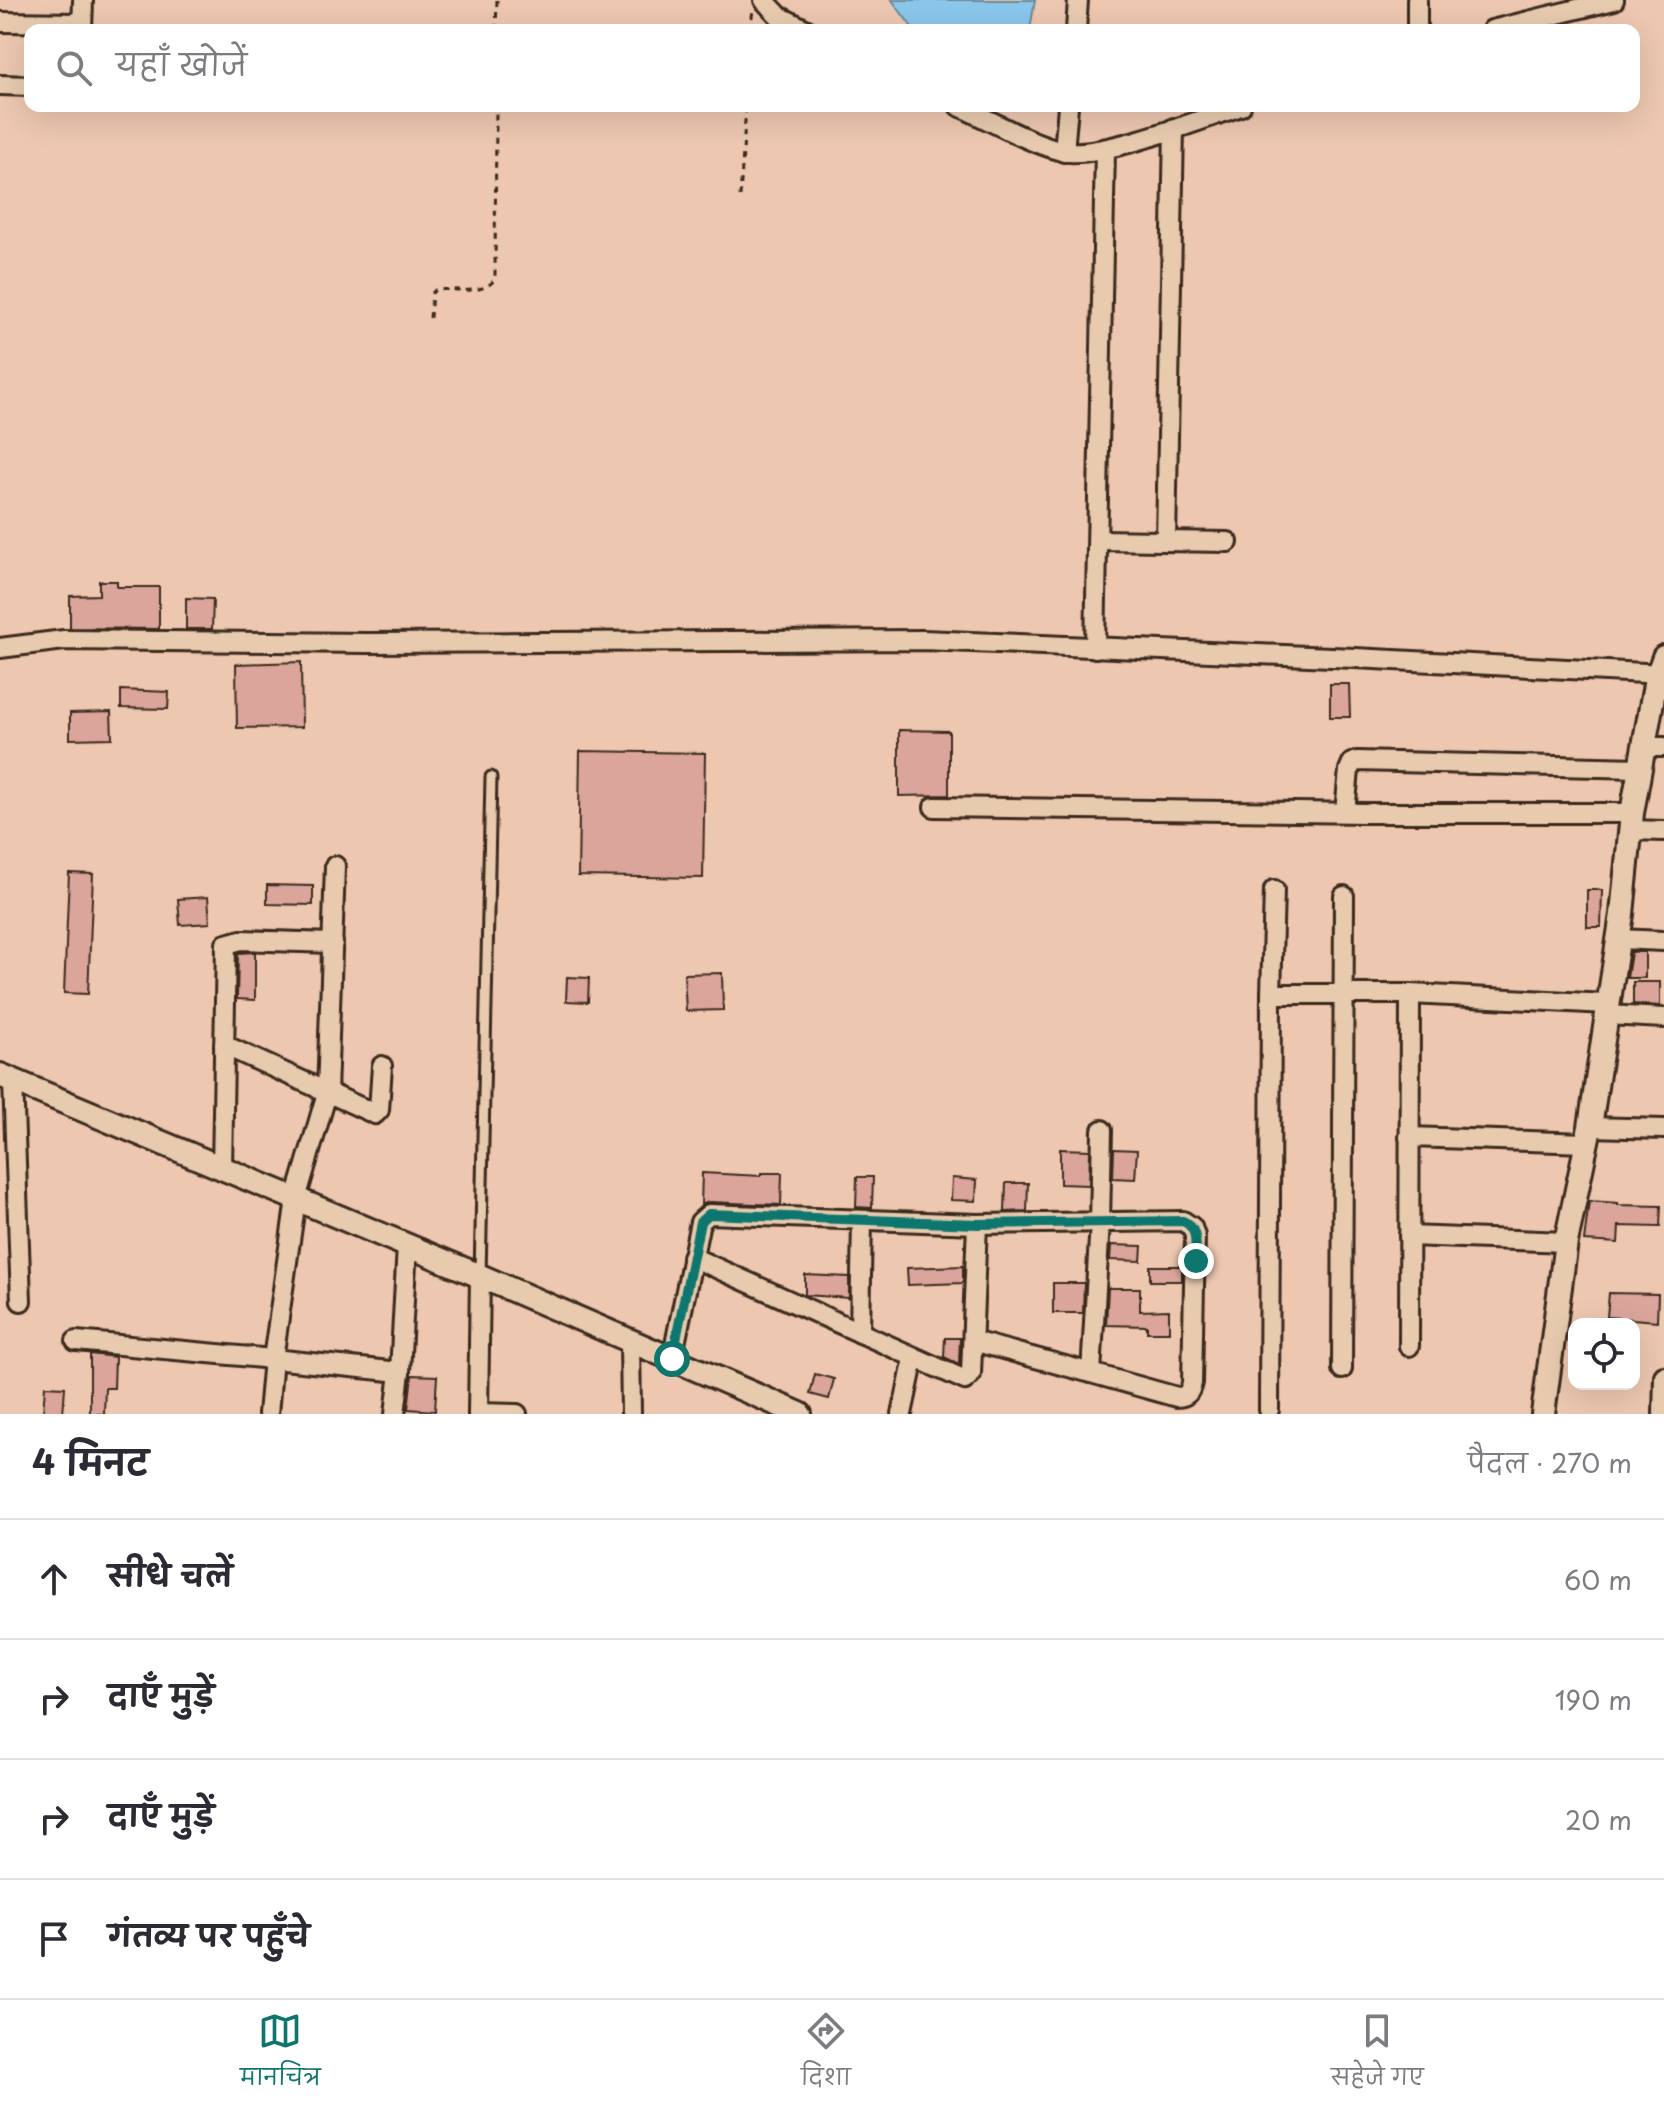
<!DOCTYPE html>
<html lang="hi">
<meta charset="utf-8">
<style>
:root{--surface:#fff;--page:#f2f2f3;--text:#2b2b33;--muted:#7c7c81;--line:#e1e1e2;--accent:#0f766e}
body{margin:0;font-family:"Playpen Sans","Playpen Sans Deva",sans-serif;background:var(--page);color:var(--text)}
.controls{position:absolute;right:24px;bottom:24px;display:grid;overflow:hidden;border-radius:16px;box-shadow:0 8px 32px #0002}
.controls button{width:72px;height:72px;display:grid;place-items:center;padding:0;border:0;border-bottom:2px solid var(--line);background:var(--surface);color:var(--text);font:40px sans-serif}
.stop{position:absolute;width:24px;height:24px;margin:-18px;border:6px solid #0f766e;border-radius:50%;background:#fff}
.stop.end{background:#0f766e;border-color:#fff;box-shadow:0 2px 8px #0008}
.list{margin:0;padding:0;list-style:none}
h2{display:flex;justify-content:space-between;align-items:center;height:104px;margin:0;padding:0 32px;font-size:34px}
h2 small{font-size:26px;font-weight:400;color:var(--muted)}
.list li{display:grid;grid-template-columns:52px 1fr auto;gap:24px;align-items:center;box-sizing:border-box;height:120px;padding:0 32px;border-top:2px solid var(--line)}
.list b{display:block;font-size:30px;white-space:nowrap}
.list em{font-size:26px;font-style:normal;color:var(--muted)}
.icon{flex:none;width:44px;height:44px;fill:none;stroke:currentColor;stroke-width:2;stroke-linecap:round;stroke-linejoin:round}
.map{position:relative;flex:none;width:1664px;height:1414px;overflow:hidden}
.search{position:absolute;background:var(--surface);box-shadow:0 8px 32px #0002;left:24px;right:24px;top:24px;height:88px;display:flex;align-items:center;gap:20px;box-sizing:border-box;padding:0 28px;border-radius:16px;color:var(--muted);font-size:30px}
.sheet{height:584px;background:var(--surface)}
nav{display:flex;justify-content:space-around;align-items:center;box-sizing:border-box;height:112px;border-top:2px solid var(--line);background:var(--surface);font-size:22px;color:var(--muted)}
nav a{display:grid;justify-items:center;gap:4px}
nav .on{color:var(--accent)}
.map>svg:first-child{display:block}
.water{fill:#8ac7ea;stroke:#6a8898;stroke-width:2}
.building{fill:#dba59c;stroke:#3b2a1e;stroke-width:2}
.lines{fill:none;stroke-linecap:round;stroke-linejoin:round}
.service-casing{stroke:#3b2a1e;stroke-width:15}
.minor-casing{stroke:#3b2a1e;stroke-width:24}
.tertiary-casing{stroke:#3b2a1e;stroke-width:28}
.path{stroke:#3b2a1e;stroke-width:3;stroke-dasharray:6 6;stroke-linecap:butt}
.service{stroke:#e8cbaf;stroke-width:9}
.minor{stroke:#e8cbaf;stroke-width:18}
.tertiary{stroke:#e8cbaf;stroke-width:22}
.route{stroke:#0f766e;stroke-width:10}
</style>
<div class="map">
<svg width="1664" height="1414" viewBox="0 0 1664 1414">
<rect width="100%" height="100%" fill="#edc7b0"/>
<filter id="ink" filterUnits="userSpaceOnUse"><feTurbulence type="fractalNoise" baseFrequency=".0125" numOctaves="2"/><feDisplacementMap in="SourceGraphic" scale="16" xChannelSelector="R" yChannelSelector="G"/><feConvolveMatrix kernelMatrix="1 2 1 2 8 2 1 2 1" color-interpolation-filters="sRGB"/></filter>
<g filter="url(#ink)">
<path class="water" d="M892,0h143l-5,30h-116z"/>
<g class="building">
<path d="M99,581h18v6h42v42l-89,-1v-32l29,-1z"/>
<path d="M186,598l27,1 -1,30h-26z"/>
<path d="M301,662l1,65 -65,1 -1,-64z"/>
<path d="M1330,684h19l1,33h-20z"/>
<path d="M121,690l48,2 -1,17 -47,-1z"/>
<path d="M111,712l1,26 -42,1v-26z"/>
<path d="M899,730l50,1v64l-50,1z"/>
<path d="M580,751l125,2 -2,125 -125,-2z"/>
<path d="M69,873l24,1 -5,120 -24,-1z"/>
<path d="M267,885l46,1v19l-46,-1z"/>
<path d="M1587,890h15l-1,37h-14z"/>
<path d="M208,897l2,26 -30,2 -2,-26z"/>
<path d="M255,952v48l-18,-1 1,-46z"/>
<path d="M1631,952h14v26h-18z"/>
<path d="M722,973l1,37 -37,1 -2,-37z"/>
<path d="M567,977l22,1 -1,24 -22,-1z"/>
<path d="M1633,982h27v24l-27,-2z"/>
<path d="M1060,1149l30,1 -1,35 -29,-1z"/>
<path d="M1114,1149l23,1 -2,29 -22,-1z"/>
<path d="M702,1173l59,3v-3h21l-1,32 -72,-3 -8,3z"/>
<path d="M857,1177h16l-1,31 -16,-1z"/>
<path d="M952,1178l25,2 -1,21 -25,-1z"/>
<path d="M1006,1183h22l-1,28 -22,1z"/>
<path d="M1589,1201l29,2v2l43,1 -1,21 -41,-1 -1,17 -34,-2z"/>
<path d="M1111,1245l31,1 -1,15 -31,-1z"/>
<path d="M963,1266v17l-55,2 -1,-17z"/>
<rect x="1150" y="1266" width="32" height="15"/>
<path d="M805,1275l44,2v21l-44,-3z"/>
<path d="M1053,1283h31l-1,30h-30z"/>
<path d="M1108,1288h32v23l29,-1v22h-22v-6l-41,-1z"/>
<path d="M1609,1293l49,1 -1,27 -50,-4z"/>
<path d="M945,1338h15l-1,26 -15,-7z"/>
<path d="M90,1354l25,3 -1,31h-9l-1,26h-14z"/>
<path d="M815,1374l19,5 -5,20 -19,-5z"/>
<path d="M412,1375l25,1 -2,35 -27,-2z"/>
<path d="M45,1386l20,1 -2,27h-20z"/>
</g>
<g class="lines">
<g class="service-casing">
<path id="service" d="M480,1276l11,-499"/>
</g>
<g class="minor-casing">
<g id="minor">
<path d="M764,0l15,16 28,14"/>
<path d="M1417,0v30"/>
<path d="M0,22l82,1"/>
<path d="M82,30l1,-30"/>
<path d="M1076,30l2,-30"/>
<path d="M1492,30l122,-30"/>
<path d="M0,85l30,1"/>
<path d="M959,106c33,15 68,36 103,45 35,9 141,-32 179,-45"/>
<path d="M1064,152l4,-46"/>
<path d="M1098,540l130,2"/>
<path d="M1166,541l8,-413"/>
<path d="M0,648l64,-8 303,3 556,-3 432,18 309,16"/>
<path d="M1095,648l10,-499"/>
<path d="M1644,747h20"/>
<path d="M934,807l432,6h266"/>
<path d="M1345,812l4,-42 3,-7 5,-2 283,7"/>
<path d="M1630,830l34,1"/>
<path d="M1618,939l46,2"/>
<path d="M1271,994l3,-104"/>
<path d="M1606,1015l58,3"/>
<path d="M224,1045l151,69 4,-4 3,-44"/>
<path d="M13,1081l8,220"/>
<path d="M1590,1127l74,2"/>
<path d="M1409,1137l177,6"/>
<path d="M222,1169l4,-225 15,-4 92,3"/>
<path d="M1409,1236l157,6"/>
<path d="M692,1257l273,123 6,-6 6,-150"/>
<path d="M860,1333l2,-113"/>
<path d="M76,1341l197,18 23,-160 31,-106 8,-227"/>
<path d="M630,1341l1,73"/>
<path d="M973,1341l118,32"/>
<path d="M1409,1346l1,-352"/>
<path d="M672,1359l28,-137 9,-8 268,10 206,-3 9,6 3,9 -3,147c-2,9 -5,14 -15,14l-86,-24 9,-151 2,-92"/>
<path d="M1342,1369l2,-473"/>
<path d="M1269,1410l2,-416h139l198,10"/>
<path d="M478,1413l39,1"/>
<path d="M268,1414l5,-55 127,13"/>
<path d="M395,1414l5,-42 7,-126"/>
<path d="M478,1414l2,-138"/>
<path d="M902,1414l12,-56"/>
<path d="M1663,1414l1,-38"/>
</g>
</g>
<g class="tertiary-casing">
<g id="tertiary">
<path d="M0,1075l480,201 320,138"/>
<path d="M1543,1414l23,-172 24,-115 32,-213 10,-101 24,-134 8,-22"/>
</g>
</g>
<g class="path">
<path d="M496,30l1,-30"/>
<path d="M750,30l3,-20"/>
<path d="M740,197l6,-91"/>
<path d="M430,318l2,-25 3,-3c19,-3 47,7 60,-11l1,-173"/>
</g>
<use href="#service" class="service"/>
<use href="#minor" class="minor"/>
<use href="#tertiary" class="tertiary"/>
</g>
</g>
<g class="lines" filter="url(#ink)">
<path class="route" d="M672,1359l28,-137 9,-8 268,10 206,-3c16,7 12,24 13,40"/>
</g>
</svg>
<div class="controls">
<button><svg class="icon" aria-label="locate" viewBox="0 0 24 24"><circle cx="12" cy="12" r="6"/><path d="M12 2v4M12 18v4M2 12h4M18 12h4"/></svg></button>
</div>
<div class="stop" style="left:672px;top:1359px"></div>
<div class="stop end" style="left:1196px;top:1261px"></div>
<div class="search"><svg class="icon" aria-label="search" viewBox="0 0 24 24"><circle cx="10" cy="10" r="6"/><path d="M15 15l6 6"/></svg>यहाँ खोजें</div>
</div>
<section class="sheet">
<h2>4 मिनट<small>पैदल · 270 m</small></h2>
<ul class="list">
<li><svg class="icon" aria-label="ahead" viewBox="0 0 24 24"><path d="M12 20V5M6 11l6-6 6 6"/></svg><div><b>सीधे चलें</b></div><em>60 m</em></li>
<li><svg class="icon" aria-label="right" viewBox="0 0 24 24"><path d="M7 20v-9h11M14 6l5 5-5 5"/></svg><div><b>दाएँ मुड़ें</b></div><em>190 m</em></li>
<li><svg class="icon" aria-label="right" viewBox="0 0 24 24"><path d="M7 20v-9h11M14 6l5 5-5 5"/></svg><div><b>दाएँ मुड़ें</b></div><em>20 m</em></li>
<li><svg class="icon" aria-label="arrive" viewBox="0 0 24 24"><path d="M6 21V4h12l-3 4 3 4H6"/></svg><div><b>गंतव्य पर पहुँचे</b></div></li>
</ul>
</section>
<nav>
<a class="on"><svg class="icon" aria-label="map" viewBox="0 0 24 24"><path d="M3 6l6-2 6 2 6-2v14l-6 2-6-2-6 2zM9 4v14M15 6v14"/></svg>मानचित्र</a>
<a><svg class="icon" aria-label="directions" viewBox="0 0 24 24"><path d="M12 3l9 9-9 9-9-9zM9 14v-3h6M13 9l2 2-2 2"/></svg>दिशा</a>
<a><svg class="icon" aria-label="saved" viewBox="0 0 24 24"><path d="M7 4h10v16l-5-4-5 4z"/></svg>सहेजे गए</a>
</nav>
